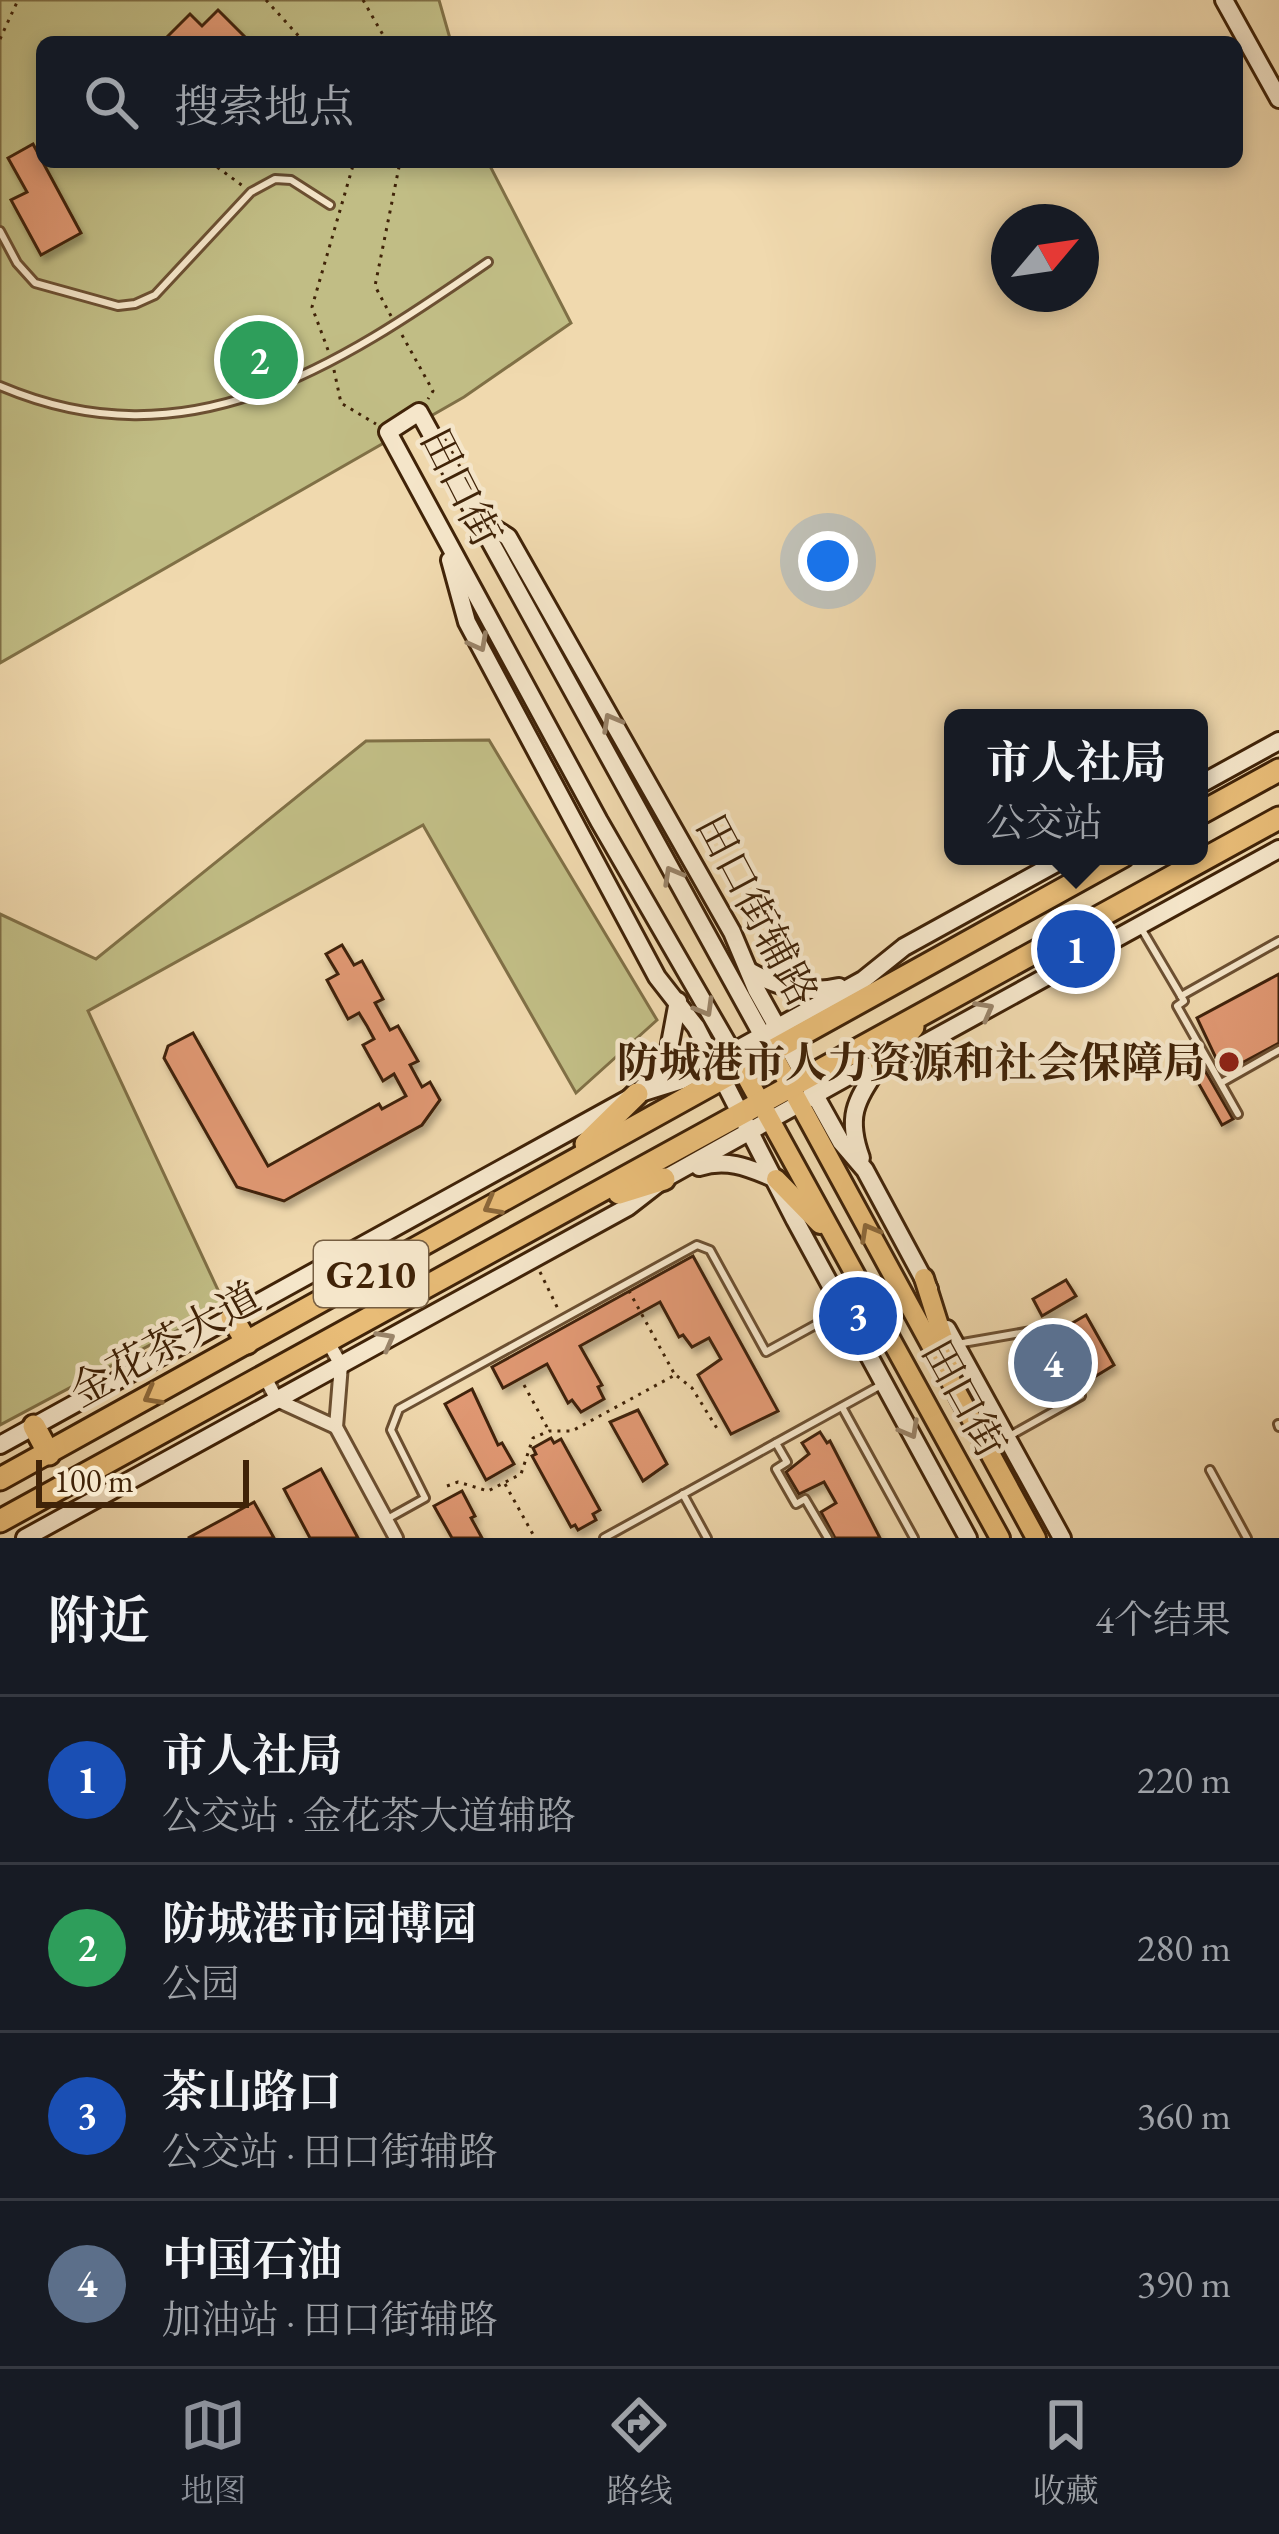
<!DOCTYPE html>
<html lang="zh">
<meta charset="utf-8">
<style>
:root{--surface:#171b24;--page:#20242c;--text:#f1f3f6;--muted:#9ea1a6;--line:#363941;--accent:#8c9099}
body{margin:0;font-family:"EB Garamond","Noto Serif SC",serif;background:var(--page);color:var(--text)}
.compass{position:absolute;left:991px;top:204px;width:108px;height:108px;border-radius:50%;background:var(--surface);box-shadow:0 6px 18px #0003;rotate:61deg}
.scale{position:absolute;left:36px;bottom:30px;width:213px;box-sizing:border-box;padding-left:12px;border:6px solid #402308;border-top:0;font-size:33px;line-height:42px;white-space:nowrap;color:#402308;-webkit-text-stroke:9px #f5e6ca;paint-order:stroke}
.you{position:absolute;left:828px;top:561px;width:42px;height:42px;margin:-30px;border:9px solid #fff;border-radius:50%;background:#1a73e8;box-shadow:0 0 0 18px #1a73e833}
.badge{display:grid;place-items:center;width:78px;height:78px;border-radius:50%;background:var(--accent);color:#fff;font-size:39px;font-weight:700}
.pin{position:absolute;translate:-50% -50%;border:6px solid #fff;box-shadow:0 3px 12px #0006}
.popup{position:absolute;left:944px;top:709px;width:264px;height:156px;box-sizing:border-box;display:grid;place-content:center;border-radius:18px;background:var(--surface);filter:drop-shadow(0 3px 9px #0005);font-size:39px;white-space:nowrap;color:var(--muted)}
.popup b{font-size:45px;color:var(--text)}
.popup::after{content:'';position:absolute;left:50%;top:100%;margin-left:-24px;border:24px solid transparent;border-top-color:var(--surface)}
.list{margin:0;padding:0;list-style:none}
h2{display:flex;justify-content:space-between;align-items:center;height:156px;margin:0;padding:0 48px;font-size:51px}
h2 small{font-size:39px;font-weight:400;color:var(--muted)}
.list li{display:grid;grid-template-columns:78px 1fr auto;gap:36px;align-items:center;box-sizing:border-box;height:168px;padding:0 48px;border-top:3px solid var(--line)}
.list b{display:block;font-size:45px;white-space:nowrap}
.list p{margin:0;font-size:39px;white-space:nowrap;color:var(--muted)}
.list em{font-size:39px;font-style:normal;color:var(--muted)}
.icon{flex:none;width:66px;height:66px;fill:none;stroke:currentColor;stroke-width:2;stroke-linecap:round;stroke-linejoin:round}
.map{position:relative;flex:none;width:1279px;height:1538px;overflow:hidden}
.search{position:absolute;background:var(--surface);box-shadow:0 6px 18px #0003;left:36px;right:36px;top:36px;height:132px;display:flex;align-items:center;gap:30px;box-sizing:border-box;padding:0 42px;border-radius:18px;color:var(--muted);font-size:45px}
.sheet{height:828px;background:var(--surface)}
nav{display:flex;justify-content:space-around;align-items:center;box-sizing:border-box;height:168px;border-top:3px solid var(--line);background:var(--surface);font-size:33px;color:var(--muted)}
nav a{display:grid;justify-items:center;gap:6px}
nav .on{color:var(--accent)}
.map>svg:first-child{display:block}
.green{fill:#c1bd85;stroke:#807046;stroke-width:3}
.building{fill:#e09873;stroke:#402308;stroke-width:3;filter:url(#shadow)}
.lines{fill:none;stroke-linecap:round;stroke-linejoin:round}
.lane-casing{stroke:#6c5032;stroke-width:12}
.street-casing{stroke:#6c5032;stroke-width:18}
.secondary-casing{stroke:#402308;stroke-width:22}
.primary-casing{stroke:#402308;stroke-width:24}
.highway-casing{stroke:#402308;stroke-width:27}
.path{stroke:#402308;stroke-width:3;stroke-dasharray:3 6;stroke-linecap:butt}
.lane{stroke:#f5e6ca;stroke-width:6}
.street{stroke:#f5e6ca;stroke-width:12}
.secondary{stroke:#f5e6ca;stroke-width:16}
.primary{stroke:#e8bc77;stroke-width:18}
.highway{stroke:#e8bc77;stroke-width:21}
.oneway{stroke:#9a8469}
.oneway2{stroke:#8c683a}
.poi-dot{fill:#8f2418;stroke:#f5e6ca;stroke-width:4.5}
.labels{text-anchor:middle;dominant-baseline:central;stroke-width:9;stroke-linejoin:round;paint-order:stroke}
.shield{fill:#f5e6ca;stroke:#765e42;stroke-width:3}
.shield-label{font-size:39px;font-weight:bold;fill:#402308}
.street-label{font-size:42px;fill:#402308;stroke:#f5e6ca}
.poi-label{font-size:42px;font-weight:bold;fill:#402308;stroke:#f5e6ca;text-anchor:end}
</style>
<div class="map">
<svg width="1279" height="1538" viewBox="0 0 1279 1538">
<defs>
<filter id="shadow"><feDropShadow dx="3.5" dy="6" stdDeviation="3" flood-color="#0004"/></filter>
</defs>
<rect width="100%" height="100%" fill="#f0d9ae"/>
<filter id="stains"><feTurbulence type="fractalNoise" baseFrequency=".00167" numOctaves="4"/><feColorMatrix values="0 0 0 0 .2 0 0 0 0 .09 0 0 0 0 .02 0 0 0 .5 -.17"/></filter>
<radialGradient id="worn" r=".72"><stop offset=".6" stop-color="#630" stop-opacity="0"/><stop offset="1" stop-color="#630" stop-opacity=".3"/></radialGradient>
<g class="green">
<path d="M0,0h439l12,42h-409v120h446l83,161 -107,74 -464,266z"/>
<path d="M489,740l168,280 -81,73 -153,-268 -335,186 137,294 -225,120v-511l96,45 270,-218z"/>
</g>
<g class="building">
<path d="M218,10l32,32h-88l28,-28 12,12z"/>
<path d="M33,144l48,89 -40,22 -30,-55 16,-8 -19,-34z"/>
<path d="M342,945l12,20 8,-4 21,38 -8,4 15,27 8,-4 20,35 -8,4 12,22 8,-5 10,18 -18,25 -138,76 -47,-14 -73,-129 4,-12 25,-13 75,133 111,-62 3,5 24,-13 -12,-22 -11,7 -20,-36 11,-6 -7,-13 -8,-13 -11,6 -21,-39 11,-6 -12,-20z"/>
<path d="M1279,974v69l-56,30 -26,-55z"/>
<path d="M1196,1055l37,64 -11,6 -36,-64z"/>
<path d="M693,1256l85,155 -47,23 -33,-59 23,-16 -12,-21 -17,9 -9,-12 -4,2 -19,-35 -80,44 22,39 -4,2 6,12 -23,13 -9,-12 -4,3 -21,-39 -44,24 -11,-21z"/>
<path d="M1066,1280l10,16 -34,20 -9,-17z"/>
<path d="M1086,1315l28,50 -31,19 -32,-57 7,-4 4,6z"/>
<path d="M1039,1337l31,54 -22,12 -32,-57z"/>
<path d="M472,1389l26,56 4,-2 12,21 -28,16 -41,-76z"/>
<path d="M638,1410l29,54 -24,17 -33,-59z"/>
<path d="M820,1432l7,11 3,-2 50,97h-45l-14,-26 15,-9 -12,-21 -25,12 -13,-22 23,-18 -7,-11z"/>
<path d="M551,1438l3,5 7,-4 39,71 -7,4 3,6 -18,10 -3,-5 -4,2 -39,-71 4,-2 -3,-6z"/>
<path d="M321,1469l37,69h-48l-26,-49z"/>
<path d="M462,1491l13,25 -4,2 11,20h-30l-18,-32z"/>
<path d="M254,1502l20,36h-86l39,-21z"/>
</g>
<g class="lines">
<g class="lane-casing">
<g id="lane">
<path d="M0,231l17,32 18,20 83,23 17,-2 20,-9 96,-103 24,-13 16,1 39,25"/>
<path d="M0,386c188,80 336,-19 488,-124"/>
<path d="M1141,928l43,73 -7,5 61,108"/>
<path d="M1181,996l98,-55"/>
<path d="M1221,1083l58,-33"/>
<path d="M957,1344l86,-15 38,67 -91,51"/>
<path d="M842,1407l72,131"/>
<path d="M1278,1424l1,3"/>
<path d="M776,1443l11,19 -11,7 20,35 9,-5 23,39"/>
<path d="M1210,1470l37,68"/>
<path d="M683,1494l24,44"/>
<path d="M389,1518l36,-20 -34,-68 8,-21 298,-164 13,5 56,102 73,-40"/>
<path d="M604,1538l277,-153"/>
</g>
</g>
<g class="street-casing">
<g id="street">
<path d="M265,1377l12,23 59,27 5,-62 -13,-23"/>
<path d="M336,1427l60,111"/>
</g>
</g>
<g class="secondary-casing">
<g id="secondary">
<path d="M1224,0l55,99"/>
<path d="M478,518l30,19 224,395 24,57 85,153 24,28 64,119"/>
<path d="M450,560l17,62 190,355 39,50 99,193 173,318"/>
<path d="M1199,785l80,-44"/>
<path d="M749,971c29,16 57,24 90,16"/>
<path d="M741,1067l-142,-246 -211,-389 31,-20 352,639"/>
<path d="M637,1094l30,-34 11,-59"/>
<path d="M861,1158c-16,-44 -4,-58 20,-95"/>
<path d="M699,1167c29,-9 50,1 77,12"/>
<path d="M947,1329l115,209"/>
<path d="M0,1445l637,-351 45,-14 181,-100 41,-33 165,-91"/>
<path d="M25,1538l603,-331 36,-28 192,-107 55,-21 368,-202"/>
</g>
</g>
<g class="primary-casing">
<g id="primary">
<path d="M771,1051l265,487"/>
<path d="M741,1067l259,471"/>
<path d="M776,1179l44,45"/>
<path d="M924,1278l29,92"/>
</g>
</g>
<g class="highway-casing">
<g id="highway">
<path d="M1199,814l80,-44"/>
<path d="M881,1063l32,-36"/>
<path d="M586,1144l51,-50"/>
<path d="M619,1193l45,-14"/>
<path d="M232,1317l15,26"/>
<path d="M34,1426l15,28"/>
<path d="M0,1479l1123,-623"/>
<path d="M0,1521l1279,-703"/>
</g>
</g>
<g class="path">
<path d="M266,0l38,42"/>
<path d="M363,0l24,42"/>
<path d="M0,39l18,-39"/>
<path d="M210,162l33,24"/>
<path d="M391,316l-16,-30 25,-124"/>
<path d="M402,335l31,56 -5,8"/>
<path d="M328,350l-16,-43 42,-145"/>
<path d="M334,370l7,33 35,21"/>
<path d="M540,1272l19,39"/>
<path d="M677,1376l15,12 26,42"/>
<path d="M524,1385l24,44"/>
<path d="M505,1484l30,54"/>
<path d="M447,1486l11,-4 30,9 33,-17 12,-36 16,-7h23l103,-56 -46,-84"/>
</g>
<use href="#lane" class="lane"/>
<use href="#street" class="street"/>
<use href="#secondary" class="secondary"/>
<use href="#primary" class="primary"/>
<use href="#highway" class="highway"/>
</g>
<defs><path id="oneway-chevron" d="M-2-3.5L2.5 0L-2 3.5" fill="none" stroke-width="1.6" stroke-linecap="round" stroke-linejoin="round" transform="scale(3)"/></defs>
<g class="oneway">
<use href="#oneway-chevron" transform="translate(479 643) rotate(62)"/>
<use href="#oneway-chevron" transform="translate(611 722) rotate(-119)"/>
<use href="#oneway-chevron" transform="translate(672 875) rotate(-119)"/>
<use href="#oneway-chevron" transform="translate(705 1008) rotate(60)"/>
<use href="#oneway-chevron" transform="translate(985 1010) rotate(-29)"/>
<use href="#oneway-chevron" transform="translate(386 1340) rotate(-29)"/>
<use href="#oneway-chevron" transform="translate(910 1430) rotate(61)"/>
</g>
<g class="oneway2">
<use href="#oneway-chevron" transform="translate(492 1206) rotate(151)"/>
<use href="#oneway-chevron" transform="translate(869 1232) rotate(-119)"/>
<use href="#oneway-chevron" transform="translate(152 1396) rotate(151)"/>
</g>
<circle class="poi-dot" cx="1229" cy="1062" r="12"/>
<g class="labels">
<rect class="shield" x="314" y="1241" width="114" height="66" rx="9"/>
<g class="shield-label">
<text x="371" y="1274">G210</text>
</g>
<g class="street-label">
<text transform="translate(461 487) rotate(63)">田口街</text>
<text transform="translate(757 910) rotate(62)">田口街辅路</text>
<text transform="translate(165 1344) rotate(-29)">金花茶大道</text>
<text transform="translate(964 1398) rotate(61)">田口街</text>
</g>
<g class="poi-label">
<text x="1205" y="1062">防城港市人力资源和社会保障局</text>
</g>
</g>
<rect width="100%" height="100%" filter="url(#stains)"/>
<rect width="100%" height="100%" fill="url(#worn)"/>
</svg>
<svg class="compass" viewBox="-18 -18 36 36"><path d="M0-13l5 13h-10z" fill="#e53935"/><path d="M0 13l5-13h-10z" fill="#9ea1a6"/></svg>
<div class="scale">100 m</div>
<div class="you"></div>
<div class="pin badge" style="left:1076px;top:949px;background:#1a4fb4">1</div>
<div class="popup"><b>市人社局</b>公交站</div>
<div class="pin badge" style="left:259px;top:360px;background:#2e9e5b">2</div>
<div class="pin badge" style="left:858px;top:1316px;background:#1a4fb4">3</div>
<div class="pin badge" style="left:1053px;top:1363px;background:#5c6f8a">4</div>
<div class="search"><svg class="icon" aria-label="search" viewBox="0 0 24 24"><circle cx="10" cy="10" r="6"/><path d="M15 15l6 6"/></svg>搜索地点</div>
</div>
<section class="sheet">
<h2>附近<small>4个结果</small></h2>
<ul class="list">
<li><span class="badge" style="background:#1a4fb4">1</span><div><b>市人社局</b><p>公交站 · 金花茶大道辅路</p></div><em>220 m</em></li>
<li><span class="badge" style="background:#2e9e5b">2</span><div><b>防城港市园博园</b><p>公园</p></div><em>280 m</em></li>
<li><span class="badge" style="background:#1a4fb4">3</span><div><b>茶山路口</b><p>公交站 · 田口街辅路</p></div><em>360 m</em></li>
<li><span class="badge" style="background:#5c6f8a">4</span><div><b>中国石油</b><p>加油站 · 田口街辅路</p></div><em>390 m</em></li>
</ul>
</section>
<nav>
<a class="on"><svg class="icon" aria-label="map" viewBox="0 0 24 24"><path d="M3 6l6-2 6 2 6-2v14l-6 2-6-2-6 2zM9 4v14M15 6v14"/></svg>地图</a>
<a><svg class="icon" aria-label="directions" viewBox="0 0 24 24"><path d="M12 3l9 9-9 9-9-9zM9 14v-3h6M13 9l2 2-2 2"/></svg>路线</a>
<a><svg class="icon" aria-label="saved" viewBox="0 0 24 24"><path d="M7 4h10v16l-5-4-5 4z"/></svg>收藏</a>
</nav>
